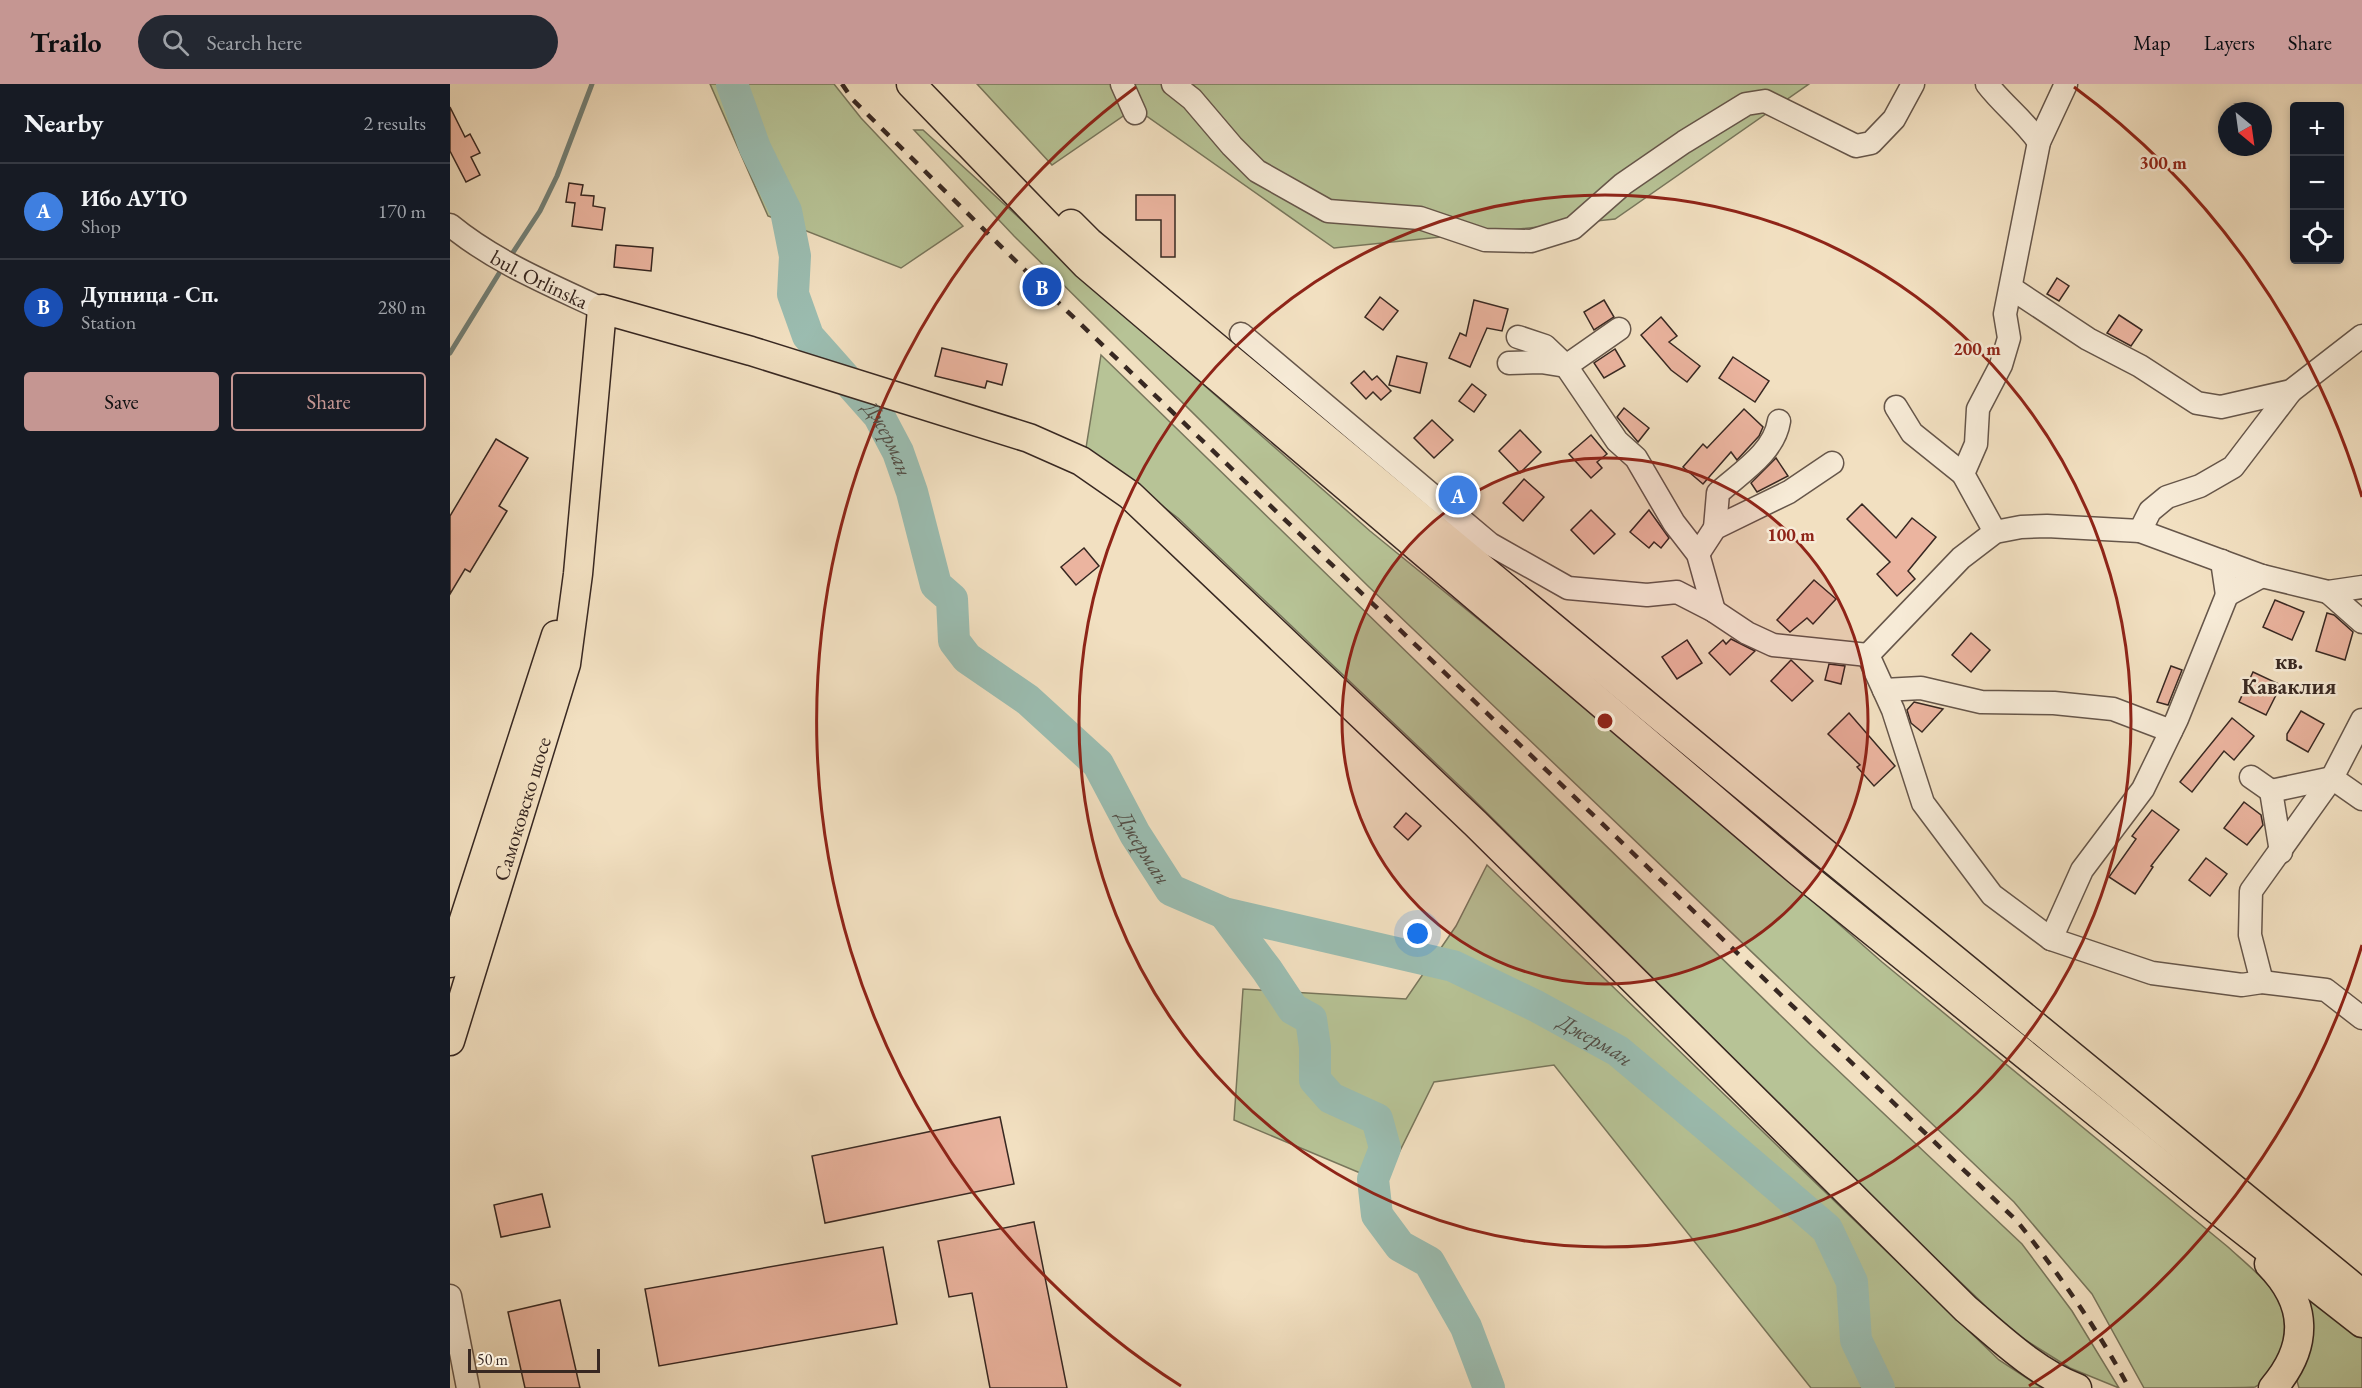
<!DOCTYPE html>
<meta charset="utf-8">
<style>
:root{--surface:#171b24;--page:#242831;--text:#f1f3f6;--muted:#9ea1a6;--line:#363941;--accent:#c59692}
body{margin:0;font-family:"EB Garamond",serif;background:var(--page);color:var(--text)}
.controls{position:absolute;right:18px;top:18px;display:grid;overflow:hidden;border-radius:6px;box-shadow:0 3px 9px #0003}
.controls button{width:54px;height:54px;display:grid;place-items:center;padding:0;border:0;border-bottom:2px solid var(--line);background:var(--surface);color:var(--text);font:30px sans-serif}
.compass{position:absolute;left:1768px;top:18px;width:54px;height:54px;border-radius:50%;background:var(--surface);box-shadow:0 3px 9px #0003;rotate:151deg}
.scale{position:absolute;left:18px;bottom:15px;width:132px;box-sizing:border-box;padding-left:6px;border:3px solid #382822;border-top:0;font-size:16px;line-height:21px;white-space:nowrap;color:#382822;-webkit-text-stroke:4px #f7ebd7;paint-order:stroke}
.you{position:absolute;left:968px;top:850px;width:21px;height:21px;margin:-15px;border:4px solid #fff;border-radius:50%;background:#1a73e8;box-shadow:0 0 0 9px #1a73e833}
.badge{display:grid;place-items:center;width:39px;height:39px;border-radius:50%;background:var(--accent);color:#fff;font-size:20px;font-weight:700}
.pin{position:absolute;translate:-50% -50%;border:3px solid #fff;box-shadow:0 2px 6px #0006}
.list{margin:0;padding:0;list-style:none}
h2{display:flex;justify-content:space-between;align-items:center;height:78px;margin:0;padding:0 24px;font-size:26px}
h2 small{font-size:20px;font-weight:400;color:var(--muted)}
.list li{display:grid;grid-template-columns:39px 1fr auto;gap:18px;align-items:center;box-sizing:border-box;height:96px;padding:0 24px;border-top:2px solid var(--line)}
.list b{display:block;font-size:22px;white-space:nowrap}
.list p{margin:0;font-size:20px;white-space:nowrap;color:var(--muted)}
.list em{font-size:20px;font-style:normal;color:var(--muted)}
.actions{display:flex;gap:12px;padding:18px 24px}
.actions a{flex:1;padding:14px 0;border:2px solid var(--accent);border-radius:6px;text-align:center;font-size:21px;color:var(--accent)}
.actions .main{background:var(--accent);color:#111}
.icon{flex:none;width:33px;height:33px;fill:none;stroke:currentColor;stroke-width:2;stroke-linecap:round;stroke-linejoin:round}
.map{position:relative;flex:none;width:1912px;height:1304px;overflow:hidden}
header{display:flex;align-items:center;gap:36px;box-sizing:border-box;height:84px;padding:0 30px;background:var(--accent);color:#111}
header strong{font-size:28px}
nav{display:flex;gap:33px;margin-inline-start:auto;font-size:21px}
.search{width:420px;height:54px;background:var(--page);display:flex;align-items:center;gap:15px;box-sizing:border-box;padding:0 21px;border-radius:33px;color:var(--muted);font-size:22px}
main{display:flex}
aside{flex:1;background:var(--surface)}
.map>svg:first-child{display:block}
.green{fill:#b7c396;stroke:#78765c;stroke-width:1.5}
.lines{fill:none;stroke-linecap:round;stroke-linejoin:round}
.stream{stroke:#738178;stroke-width:5}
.river{stroke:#9bbdb1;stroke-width:32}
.building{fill:#ebb49f;stroke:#382822;stroke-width:1.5}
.minor-casing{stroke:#66564a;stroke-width:25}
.major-casing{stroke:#382822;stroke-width:31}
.minor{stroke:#f7ebd7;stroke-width:22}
.major{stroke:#f2e0c1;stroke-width:28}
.rail{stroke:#382822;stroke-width:4.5;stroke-dasharray:10 10;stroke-linecap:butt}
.ring{fill:none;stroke:#8f2418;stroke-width:3}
.labels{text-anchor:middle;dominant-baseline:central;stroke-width:5;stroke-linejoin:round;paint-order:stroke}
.street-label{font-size:21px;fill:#382822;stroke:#f7ebd7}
.water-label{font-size:22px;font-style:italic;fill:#514d46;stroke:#f7ebd7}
.neighbourhood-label{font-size:22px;font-weight:bold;fill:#382822;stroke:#f7ebd7}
.centre{fill:#8f2418;stroke:#f7ebd7;stroke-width:3}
.ring-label{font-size:18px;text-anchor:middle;font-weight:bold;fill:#8f2418;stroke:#f7ebd7;stroke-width:5;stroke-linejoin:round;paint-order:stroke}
</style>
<header>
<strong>Trailo</strong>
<div class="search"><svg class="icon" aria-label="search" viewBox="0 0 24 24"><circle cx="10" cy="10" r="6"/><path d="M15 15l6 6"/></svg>Search here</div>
<nav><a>Map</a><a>Layers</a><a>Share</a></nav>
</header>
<main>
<aside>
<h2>Nearby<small>2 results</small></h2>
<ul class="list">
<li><span class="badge" style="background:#3f7fe0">A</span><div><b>Ибо АУТО</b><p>Shop</p></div><em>170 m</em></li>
<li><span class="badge" style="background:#1a4fb4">B</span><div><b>Дупница - Сп.</b><p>Station</p></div><em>280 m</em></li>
</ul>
<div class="actions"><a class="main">Save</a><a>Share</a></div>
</aside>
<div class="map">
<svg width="1912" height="1304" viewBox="0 0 1912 1304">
<rect width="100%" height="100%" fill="#f2e0c1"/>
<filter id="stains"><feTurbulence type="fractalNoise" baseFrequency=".00333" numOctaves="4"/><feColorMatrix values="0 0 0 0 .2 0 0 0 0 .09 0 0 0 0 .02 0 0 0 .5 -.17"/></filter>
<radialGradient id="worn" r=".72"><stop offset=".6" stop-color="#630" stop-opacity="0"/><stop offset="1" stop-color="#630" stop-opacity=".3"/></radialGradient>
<g class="green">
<path d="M260,0h124l27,34 102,108 -62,42 -133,-52z"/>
<path d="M527,0h832l-194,135 -281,29 -199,-140 -83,57z"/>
<path d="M464,46h9l241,220 206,181 296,241 216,190 346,285c15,14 47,39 53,58 9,27 0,68 -26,82 -8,1 -95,1 -111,1l-52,-94 -78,-92 -645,-615 -355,-351z"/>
<path d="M651,271l710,690 211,199 50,67 47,77 -49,-20 -56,-35 -100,-95 -448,-446 -288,-274 -92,-70z"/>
<path d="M1037,781l512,495 43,28h-231l-257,-323 -120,17 -50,101 -150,-63 9,-131 163,10 50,-73z"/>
<path d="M1851,1203l61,49v52h-63l-2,-7 7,-22z"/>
</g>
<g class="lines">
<g class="stream">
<path d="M60,173l30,-46 17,-35 35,-92"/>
<path d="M0,269l53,-86"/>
</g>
<g class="river">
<path id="s1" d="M282,0l23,64 31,63 9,45 -2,38 15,42 71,80 19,36 14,40 24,93 16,14 2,42 13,17 61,42 70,64 37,70 36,56 53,23 229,53 83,40 82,45 89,75 120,103 25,53 4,58 23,48"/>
<path d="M774,829l43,57 26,39 18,10 4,28v33l16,18 46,21 8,29 -12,31 4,36 23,31 29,16 37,65 23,61"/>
</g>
</g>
<g class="building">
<path d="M0,23l15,30 5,-3 10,19 -9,4 9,18 -14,7 -16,-31z"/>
<path d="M119,99l14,2 -2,10 13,1 -1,10 12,2 -3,22 -30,-4 3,-23 -9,-1z"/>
<path d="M686,111h39v62h-14v-37h-25z"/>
<path d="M166,161l37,3 -2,23 -37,-4z"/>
<path d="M1607,194l12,8 -10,15 -12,-7z"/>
<path d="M930,213l18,14 -15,19 -18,-13z"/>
<path d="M1024,216l34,9 -6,22 -15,-3 -17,39 -21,-9 11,-25 6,3z"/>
<path d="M1154,216l10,17 -20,13 -10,-18z"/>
<path d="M1669,231l23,15 -11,16 -24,-13z"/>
<path d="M1211,233l16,19 -8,6 31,24 -13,16 -16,-12 -30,-35z"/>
<path d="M492,264l65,16 -5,21 -15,-4 -2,7 -50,-12z"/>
<path d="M1165,265l10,17 -21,12 -10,-15z"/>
<path d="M947,272l30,7 -7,30 -31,-8z"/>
<path d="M1283,273l36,24 -14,21 -36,-24z"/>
<path d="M914,287l8,9 5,-4 14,15 -10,9 -8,-8 -7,7 -15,-16z"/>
<path d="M1022,300l14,11 -12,17 -15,-11z"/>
<path d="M1174,324l25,20 -11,14 -21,-25z"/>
<path d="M1294,325l19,18 -4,9 -22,24 -6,-8 -28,32 -20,-17 20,-23 4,4z"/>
<path d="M982,336l21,20 -19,18 -20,-20z"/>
<path d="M1070,346l21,22 -21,21 -21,-22z"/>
<path d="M1141,351l16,19 -10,8 5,6 -11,10 -22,-24z"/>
<path d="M46,355l32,19 -29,48 8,5 -37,61 -5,-3 -15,25v-78z"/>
<path d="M1326,374l12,18 -31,16 -6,-9z"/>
<path d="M1074,395l20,18 -21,24 -20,-18z"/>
<path d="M1412,420l34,34 16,-20 24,19 -28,34 7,8 -18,17 -20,-22 13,-12 -43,-43z"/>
<path d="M1141,426l24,24 -21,20 -23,-24z"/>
<path d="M1199,426l20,28 -8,10 -7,-6 -5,6 -19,-16z"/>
<path d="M634,464l15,18 -23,19 -15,-18z"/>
<path d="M1364,496l22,19 -23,25 -6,-6 -17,14 -13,-12z"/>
<path d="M1825,516l29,12 -12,28 -29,-13z"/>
<path d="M1877,529l7,2 19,17 -8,28 -29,-9z"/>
<path d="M1521,549l19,17 -19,22 -19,-17z"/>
<path d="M1281,555l24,12 -25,24 -21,-22 14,-13 3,4z"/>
<path d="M1237,556l15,23 -25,16 -15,-22z"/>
<path d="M1341,576l22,21 -21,20 -21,-20z"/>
<path d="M1379,580l16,2 -4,18 -16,-4z"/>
<path d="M1721,582l11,4 -14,35 -11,-3z"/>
<path d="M1803,588l28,13 -15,30 -27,-13z"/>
<path d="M1464,618l29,7 -21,23 -11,-9 -4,-13z"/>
<path d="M1851,627l23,13 -16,28 -21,-12v-6z"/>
<path d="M1399,629l46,53 -21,20 -17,-19 3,-2 -32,-31z"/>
<path d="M1782,634l22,18 -20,24 -10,-9 -32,41 -12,-10z"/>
<path d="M1794,718l17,13 2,10 -16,20 -23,-17z"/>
<path d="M1702,726l27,20 -28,36 2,1 -18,27 -26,-17 27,-38 -4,-3z"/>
<path d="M956,729l15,13 -13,14 -14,-13z"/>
<path d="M1756,774l21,16 -17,22 -21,-16z"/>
<path d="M550,1033l14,67 -189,39 -13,-67z"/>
<path d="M92,1110l8,33 -49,10 -7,-32z"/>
<path d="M584,1138l33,166h-77l-18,-95 -23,4 -11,-56z"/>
<path d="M433,1163l14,77 -238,42 -14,-77z"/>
<path d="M110,1216l20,88h-55l-17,-76z"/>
</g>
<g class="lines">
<g class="minor-casing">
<g id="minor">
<path d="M672,0l13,29"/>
<path d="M723,0l19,15 40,47 25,25 71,40 92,7 65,22 46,1 42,-13 50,-44 61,-42 62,-38 19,-3 91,45 15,-3 23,-24 19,-35"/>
<path d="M1537,0c16,21 37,36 52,58"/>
<path id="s2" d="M0,141c45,37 99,59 152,84"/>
<path d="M1561,204l77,51 52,27 57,37 24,4 70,-16 71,-55"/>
<path d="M791,250l249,210 78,44 79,7 30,-3 37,19 33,22 26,12 95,10 25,55 30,93 69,92 59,44 101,34 90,12 20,-3 64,8 36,28"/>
<path d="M1068,253l27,9 21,20 51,75 19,17 38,65 24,31 16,57"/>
<path d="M1059,279l32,-1 25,4 53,-37"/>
<path d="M1446,323l16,26 51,41"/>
<path d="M1265,444l3,-35c22,-20 56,-40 61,-72"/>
<path d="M1690,447l10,-20 17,-14 33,-11 33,-19 58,-76"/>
<path d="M1545,448l-32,-58 13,-30 2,-35 23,-44 8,-27 -4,-24 34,-172 27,-58"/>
<path d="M1248,470l17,-26 74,-36 43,-29"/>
<path d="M1772,477l5,34 35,-19"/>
<path d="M1878,508l34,30"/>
<path d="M1418,571l93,-97 34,-26 26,-5 26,-1 93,5 122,45 66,16 34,-5"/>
<path d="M1434,606l37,-2 60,14 73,1 59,6 58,22"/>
<path d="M1801,693l20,14"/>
<path d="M1831,768l-10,-61 61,-13 30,21"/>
<path d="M1601,855l31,-69 61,-81 34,-70 50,-124"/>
<path d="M1812,898l-12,-47 1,-44 81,-113 30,-58"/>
<path d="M0,1212l18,92"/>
</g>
</g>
<g class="major-casing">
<g id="major">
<path d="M461,0l175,181 711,605 409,331 156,122"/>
<path d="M621,140l18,18 727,604 546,448"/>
<path d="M0,879l106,-328"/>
<path id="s3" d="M0,957l116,-377 12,-90 24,-265 149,42 278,87 52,23 49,34 346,329 490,485c33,28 69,63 111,79"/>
<path d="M1819,1180c39,40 40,82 4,124"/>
</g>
</g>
<use href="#minor" class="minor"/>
<use href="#major" class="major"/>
<path class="rail" d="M392,0l11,16 189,187 975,934c42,53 80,107 112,167"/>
</g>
<circle cx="1155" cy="637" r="263" fill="#8f2418" fill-opacity=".12"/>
<g class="ring">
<circle cx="1155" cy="637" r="263"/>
<circle cx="1155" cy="637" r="526"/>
<path d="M1912 861A789 789 0 0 1 1579 1302M731 1302A789 789 0 0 1 686 3M1624 3A789 789 0 0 1 1912 413"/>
</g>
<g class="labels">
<g class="street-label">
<text stroke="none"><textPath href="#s2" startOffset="105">bul. Orlinska</textPath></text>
<text stroke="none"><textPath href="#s3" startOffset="243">Самоковско шосе</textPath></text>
</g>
<g class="water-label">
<text stroke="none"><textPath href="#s1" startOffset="398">Джерман</textPath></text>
<text stroke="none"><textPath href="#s1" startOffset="902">Джерман</textPath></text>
<text stroke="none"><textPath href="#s1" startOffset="1406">Джерман</textPath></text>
</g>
<g class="neighbourhood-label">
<text x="1839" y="577">кв.<tspan x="1839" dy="25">Каваклия</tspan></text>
</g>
</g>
<circle cx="1155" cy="637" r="9" class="centre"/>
<g class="ring-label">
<text x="1713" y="85">300 m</text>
<text x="1527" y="271">200 m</text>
<text x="1341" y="457">100 m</text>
</g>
<rect width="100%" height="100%" filter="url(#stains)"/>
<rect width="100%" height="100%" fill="url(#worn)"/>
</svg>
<div class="controls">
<button>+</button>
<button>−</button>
<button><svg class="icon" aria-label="locate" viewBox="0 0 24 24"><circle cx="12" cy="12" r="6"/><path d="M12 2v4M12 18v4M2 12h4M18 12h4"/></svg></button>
</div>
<svg class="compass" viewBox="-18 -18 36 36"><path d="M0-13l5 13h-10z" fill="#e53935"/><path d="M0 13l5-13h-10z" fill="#9ea1a6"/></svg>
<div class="scale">50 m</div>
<div class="you"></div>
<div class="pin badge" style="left:1008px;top:411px;background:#3f7fe0">A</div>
<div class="pin badge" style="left:592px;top:203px;background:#1a4fb4">B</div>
</div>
</main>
